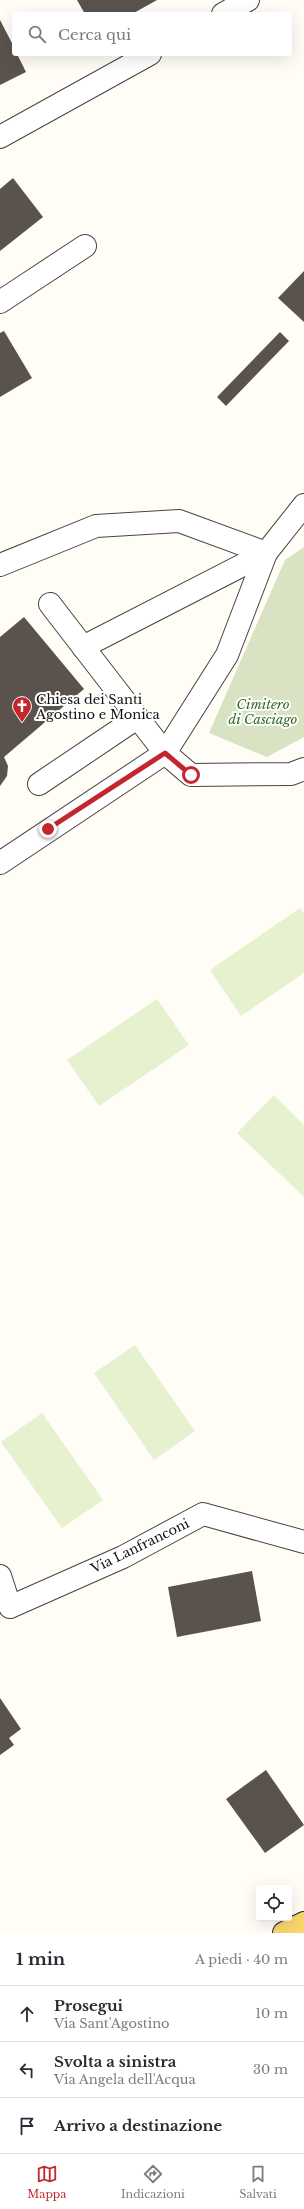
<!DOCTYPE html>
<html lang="it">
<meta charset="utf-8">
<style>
:root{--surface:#fff;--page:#f2f2f3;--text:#2b2b33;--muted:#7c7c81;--line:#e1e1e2;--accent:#c4262e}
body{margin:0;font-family:"Libre Baskerville",serif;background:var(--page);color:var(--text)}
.controls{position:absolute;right:12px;bottom:12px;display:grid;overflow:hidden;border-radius:4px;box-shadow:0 4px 16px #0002}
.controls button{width:36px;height:36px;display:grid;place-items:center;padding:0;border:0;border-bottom:1px solid var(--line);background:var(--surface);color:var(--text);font:20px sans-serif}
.stop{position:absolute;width:12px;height:12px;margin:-9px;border:3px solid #c4262e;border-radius:50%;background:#fff}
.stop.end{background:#c4262e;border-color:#fff;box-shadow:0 1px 4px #0008}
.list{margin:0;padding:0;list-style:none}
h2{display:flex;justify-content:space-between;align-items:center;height:52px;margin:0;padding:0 16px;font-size:17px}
h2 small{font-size:13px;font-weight:400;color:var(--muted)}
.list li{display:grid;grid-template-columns:26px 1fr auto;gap:12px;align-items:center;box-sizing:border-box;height:56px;padding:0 16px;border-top:1px solid var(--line)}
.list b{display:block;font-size:15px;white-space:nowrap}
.list p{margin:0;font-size:13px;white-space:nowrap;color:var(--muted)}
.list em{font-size:13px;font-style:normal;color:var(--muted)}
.icon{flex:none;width:22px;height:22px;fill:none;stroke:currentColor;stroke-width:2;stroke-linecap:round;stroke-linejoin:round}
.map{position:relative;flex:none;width:304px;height:1933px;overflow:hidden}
.search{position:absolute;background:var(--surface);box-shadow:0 4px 16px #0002;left:12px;right:12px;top:12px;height:44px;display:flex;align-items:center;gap:10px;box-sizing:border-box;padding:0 14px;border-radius:4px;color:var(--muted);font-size:15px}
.sheet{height:220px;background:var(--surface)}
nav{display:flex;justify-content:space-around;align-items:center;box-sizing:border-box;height:56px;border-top:1px solid var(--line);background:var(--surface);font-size:11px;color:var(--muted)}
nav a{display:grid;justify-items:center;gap:2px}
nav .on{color:var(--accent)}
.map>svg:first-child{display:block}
.cemetery{fill:#d9e3c4}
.pitch{fill:#e6f2cf}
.building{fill:#5a524d}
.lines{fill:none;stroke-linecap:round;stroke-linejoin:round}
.minor-casing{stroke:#444;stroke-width:24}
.major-casing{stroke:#222;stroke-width:24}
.minor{stroke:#fff;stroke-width:22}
.major{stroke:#f9d66b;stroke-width:22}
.route{stroke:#c4262e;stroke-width:5}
.labels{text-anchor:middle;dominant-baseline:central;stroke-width:4;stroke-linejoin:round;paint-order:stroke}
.poi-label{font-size:13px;fill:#111;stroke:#fff;text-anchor:start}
.park-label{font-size:13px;font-style:italic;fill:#2f6b1f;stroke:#fff}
.street-label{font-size:13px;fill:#111;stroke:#fff}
</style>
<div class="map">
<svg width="304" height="1933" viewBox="0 0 304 1933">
<rect width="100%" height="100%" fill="#fffdf5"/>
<path class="cemetery" d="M304,547v190l-37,20 -58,-24 76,-173z"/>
<g class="pitch">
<path d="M300,908l4,6v59l-63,43 -31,-46z"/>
<path d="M157,999l32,46 -90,61 -32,-46z"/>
<path d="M274,1095l30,30v72l-67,-64z"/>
<path d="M135,1345l60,86 -41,29 -60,-87z"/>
<path d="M42,1413l61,87 -41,28 -61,-86z"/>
</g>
<g class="building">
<path d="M77,0h80l-25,14h-47z"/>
<path d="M0,20l14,27v7h3l9,18 -26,13z"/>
<path d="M13,178l30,39 -43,34v-62z"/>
<path d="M304,271v51l-26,-24z"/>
<path d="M4,331l28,47 -32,19v-64z"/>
<path d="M280,332l9,9 -63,65 -9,-9z"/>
<path d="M24,617l60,72 -80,68 4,9 -1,10 -7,10v-149z"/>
<path d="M252,1571l9,50 -84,16 -9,-50z"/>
<path d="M0,1698l21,31 -12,9 5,7 -14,10z"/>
<path d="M266,1770l38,55 -39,28 -39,-54z"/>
</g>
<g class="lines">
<g class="minor-casing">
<g id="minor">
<path d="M223,14l25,-14"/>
<path d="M0,137l150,-83"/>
<path d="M0,302l85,-56"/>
<path d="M0,565l96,-39 83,-5 87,32"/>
<path d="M50,604l115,149 26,22 100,-1 13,-5"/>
<path d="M83,647l183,-94"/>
<path d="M39,784l98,-66"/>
<path d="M0,863l165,-110 62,-98 39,-102 38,-48"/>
<path d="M0,1576l10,31 113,-50 80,-43 101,28"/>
</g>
</g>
<g class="major-casing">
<path id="major" d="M284,1933l20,-10"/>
</g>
<use href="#minor" class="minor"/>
<use href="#major" class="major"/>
</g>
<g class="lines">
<path class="route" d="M48,829l117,-76 26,22"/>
</g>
<defs>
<g id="church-pin" transform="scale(1)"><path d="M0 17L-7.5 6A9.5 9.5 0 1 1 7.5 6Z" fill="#c4262e" stroke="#fff"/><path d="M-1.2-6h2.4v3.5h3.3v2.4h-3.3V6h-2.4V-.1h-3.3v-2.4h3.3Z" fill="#fff"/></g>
</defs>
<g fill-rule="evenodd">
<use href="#church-pin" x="22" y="706"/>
</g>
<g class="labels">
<g class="poi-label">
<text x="36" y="699">Chiesa dei Santi<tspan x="36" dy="15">Agostino e Monica</tspan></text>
</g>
<g class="park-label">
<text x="263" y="704">Cimitero<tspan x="263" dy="15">di Casciago</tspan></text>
</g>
<g class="street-label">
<text transform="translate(140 1546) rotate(-26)">Via Lanfranconi</text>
</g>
</g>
</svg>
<div class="controls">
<button><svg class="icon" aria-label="locate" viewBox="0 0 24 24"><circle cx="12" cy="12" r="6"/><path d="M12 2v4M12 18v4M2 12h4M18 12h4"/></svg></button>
</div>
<div class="stop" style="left:191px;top:775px"></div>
<div class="stop end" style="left:48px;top:829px"></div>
<div class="search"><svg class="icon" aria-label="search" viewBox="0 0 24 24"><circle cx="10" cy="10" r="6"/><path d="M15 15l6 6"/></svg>Cerca qui</div>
</div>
<section class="sheet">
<h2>1 min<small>A piedi · 40 m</small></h2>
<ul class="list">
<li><svg class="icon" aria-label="ahead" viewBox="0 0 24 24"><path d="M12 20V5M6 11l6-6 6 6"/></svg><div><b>Prosegui</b><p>Via Sant'Agostino</p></div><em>10 m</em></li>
<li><svg class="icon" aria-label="left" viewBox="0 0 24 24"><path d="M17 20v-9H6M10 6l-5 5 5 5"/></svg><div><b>Svolta a sinistra</b><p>Via Angela dell'Acqua</p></div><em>30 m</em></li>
<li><svg class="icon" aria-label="arrive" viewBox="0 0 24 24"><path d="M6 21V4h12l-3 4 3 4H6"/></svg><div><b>Arrivo a destinazione</b></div></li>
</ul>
</section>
<nav>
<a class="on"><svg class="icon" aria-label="map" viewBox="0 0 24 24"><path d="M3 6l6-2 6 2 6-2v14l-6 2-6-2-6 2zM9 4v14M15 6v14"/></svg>Mappa</a>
<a><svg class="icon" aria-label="directions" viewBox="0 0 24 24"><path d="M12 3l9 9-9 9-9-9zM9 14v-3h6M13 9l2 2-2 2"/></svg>Indicazioni</a>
<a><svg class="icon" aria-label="saved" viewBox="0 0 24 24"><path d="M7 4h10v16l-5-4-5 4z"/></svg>Salvati</a>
</nav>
